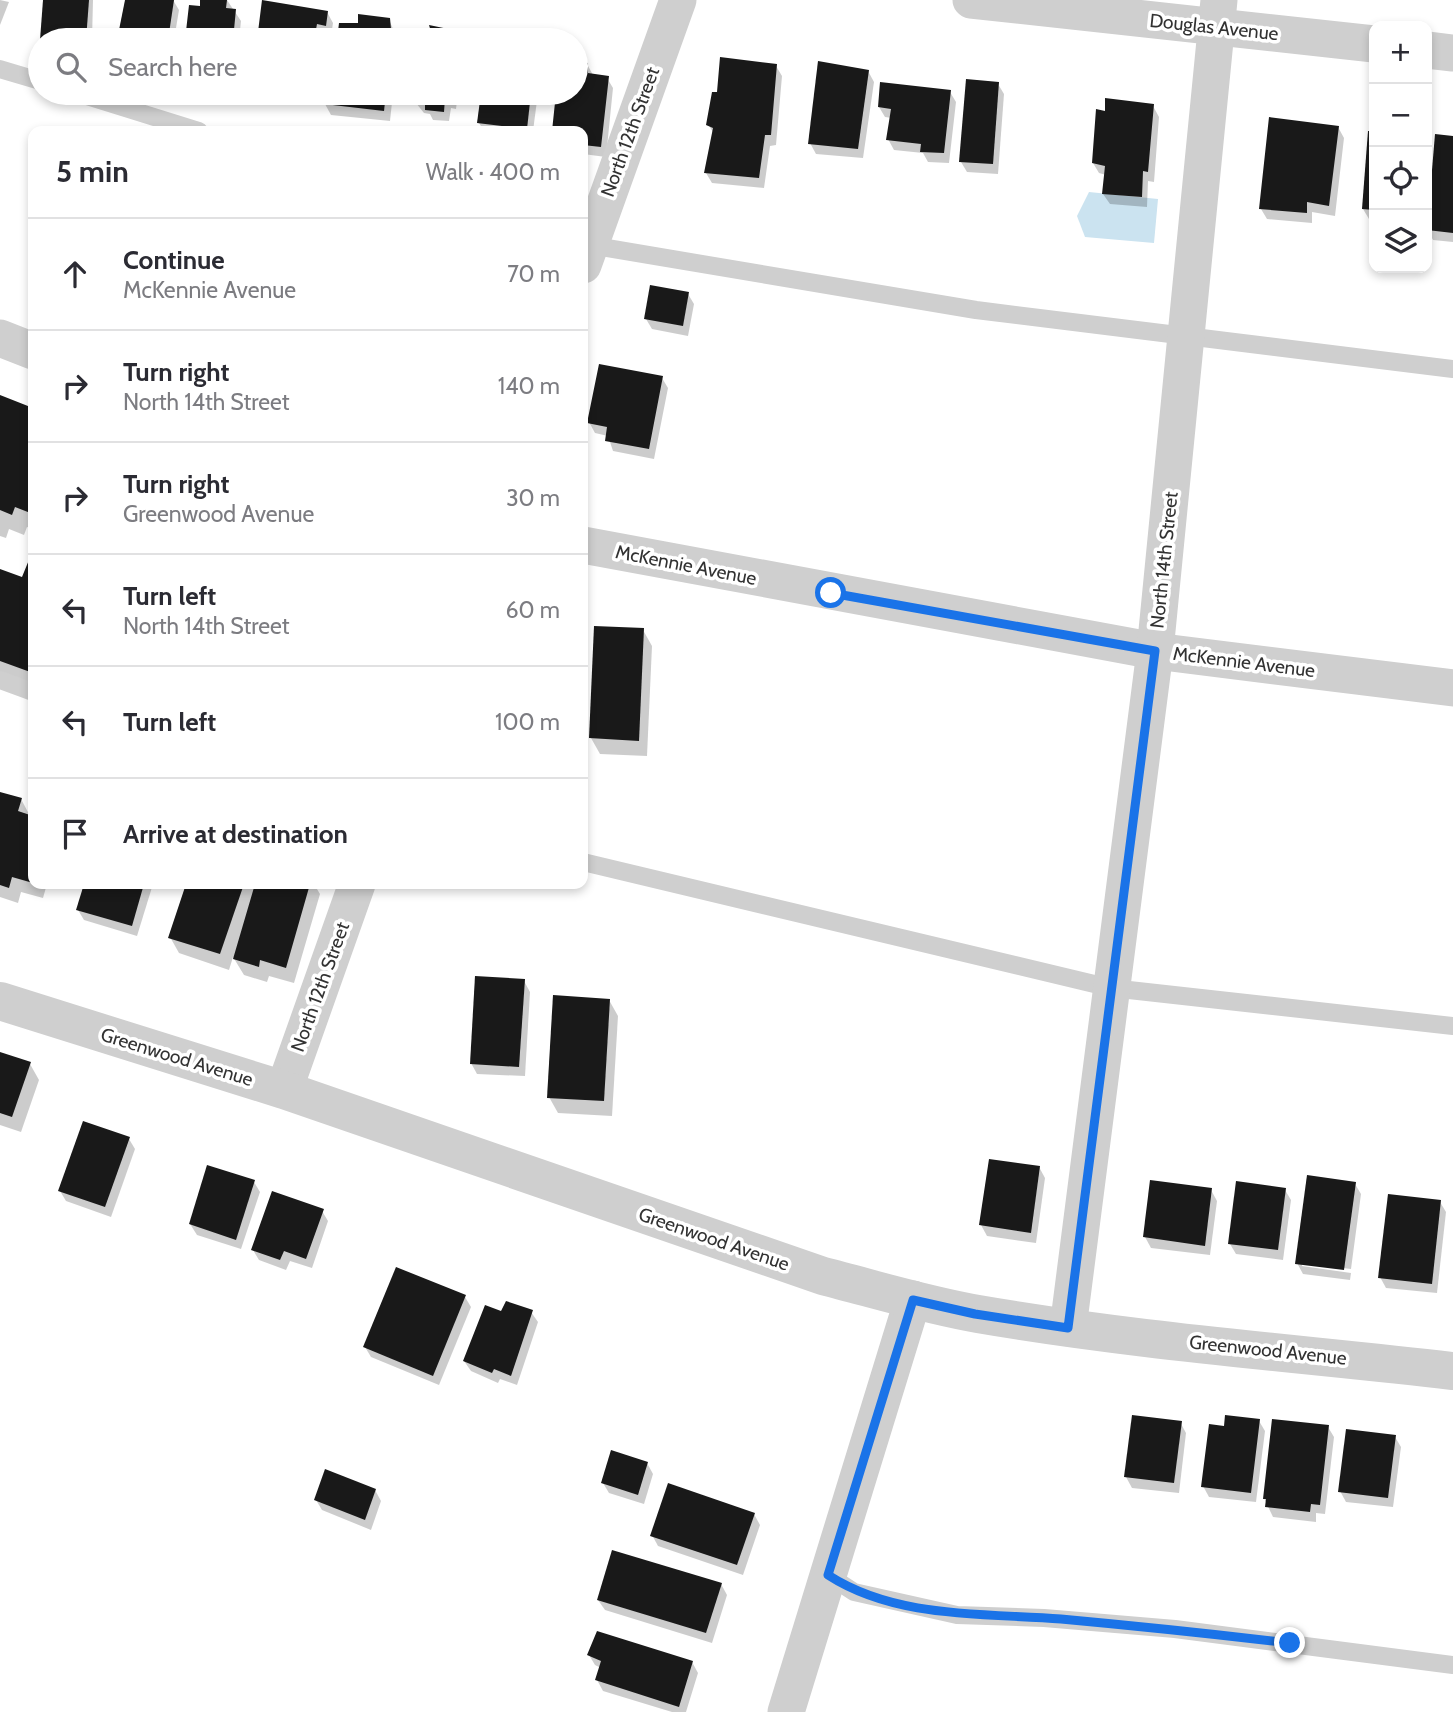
<!DOCTYPE html>
<meta charset="utf-8">
<style>
:root{--surface:#fff;--page:#f7f7f7;--text:#2b2b33;--muted:#7c7c81;--line:#e1e1e2}
body{margin:0;font-family:Cabin,sans-serif;background:var(--page);color:var(--text)}
.controls{position:absolute;right:21px;top:21px;display:grid;overflow:hidden;border-radius:14px;box-shadow:0 4px 10px #0003}
.controls button{width:63px;height:63px;display:grid;place-items:center;padding:0;border:0;border-bottom:2px solid var(--line);background:var(--surface);color:var(--text);font:35px sans-serif}
.stop{position:absolute;width:21px;height:21px;margin:-16px;border:5px solid #1a73e8;border-radius:50%;background:#fff}
.stop.end{background:#1a73e8;border-color:#fff;box-shadow:0 2px 7px #0008}
.list{margin:0;padding:0;list-style:none}
h2{display:flex;justify-content:space-between;align-items:center;height:91px;margin:0;padding:0 28px;font-size:30px}
h2 small{font-size:23px;font-weight:400;color:var(--muted)}
.list li{display:grid;grid-template-columns:46px 1fr auto;gap:21px;align-items:center;box-sizing:border-box;height:112px;padding:0 28px;border-top:2px solid var(--line)}
.list b{display:block;font-size:26px;white-space:nowrap}
.list p{margin:0;font-size:23px;white-space:nowrap;color:var(--muted)}
.list em{font-size:23px;font-style:normal;color:var(--muted)}
.icon{flex:none;width:38px;height:38px;fill:none;stroke:currentColor;stroke-width:2;stroke-linecap:round;stroke-linejoin:round}
.map{position:relative;flex:none;width:1453px;height:1712px;overflow:hidden}
.search{position:absolute;background:var(--surface);box-shadow:0 4px 10px #0003;left:28px;top:28px;width:560px;height:77px;display:flex;align-items:center;gap:18px;box-sizing:border-box;padding:0 24px;border-radius:38px;color:var(--muted);font-size:26px}
.panel{position:absolute;background:var(--surface);box-shadow:0 4px 10px #0003;left:28px;top:126px;width:560px;height:763px;border-radius:14px}
.map>svg:first-child{display:block}
.water{fill:#cbe3f0}
.shadow{fill:#0003}
.building{fill:#191919}
.lines{fill:none;stroke-linecap:round;stroke-linejoin:round}
.service{stroke:#cfcfcf;stroke-width:18}
.minor{stroke:#cfcfcf;stroke-width:37}
.tertiary{stroke:#cfcfcf;stroke-width:38}
.route{stroke:#1a73e8;stroke-width:9}
.labels{text-anchor:middle;dominant-baseline:central;stroke-width:7;stroke-linejoin:round;paint-order:stroke}
.street-label{font-size:19px;fill:#323232;stroke:#fff}
</style>
<div class="map">
<svg width="1453" height="1712" viewBox="0 0 1453 1712">
<rect width="100%" height="100%" fill="#fff"/>
<path class="water" d="M1089,192l69,7 -4,44 -69,-6 -8,-21z"/>
<g class="shadow">
<path d="M0,0l9,2 -9,23z"/>
<path d="M44,0h49l-1,40h-50z"/>
<path d="M126,0h47l6,10 -5,30h-54z"/>
<path d="M202,0h25l14,21 -2,19h-52l3,-33 11,1z"/>
<path d="M263,3l64,9 6,11 -2,13 -9,-2 -1,6h-62z"/>
<path d="M389,20l9,20h-59l2,-15z"/>
<path d="M457,33l4,7h-48v-6z"/>
<path d="M576,62l11,2 6,11 14,3 6,10 -7,69 -23,-3v-23h-29l4,-38h18z"/>
<path d="M776,66l6,10 -6,69 -6,1 -6,42 -52,-5 -6,-10 8,-39 -6,-10 11,-30z"/>
<path d="M868,71l6,11 -11,76 -47,-4 -6,-11z"/>
<path d="M998,84l6,10 -6,80 -31,-2 -6,-10z"/>
<path d="M950,92l6,10 -7,61 -21,-1 -5,-9 -29,-3 -6,-11 4,-21 -7,-1 -6,-10z"/>
<path d="M327,93h66l-3,28 -59,-6 -6,-11z"/>
<path d="M408,93h50l-2,16 -5,-1 -2,13 -16,-1 -3,-6 -6,-1z"/>
<path d="M483,93h55l-5,38h-49l-5,-8z"/>
<path d="M1153,106l6,11 -5,65 -6,-1 -1,26 -37,-3 -7,-10 3,-19 -7,-2 -6,-10 14,-50z"/>
<path d="M1338,127l6,11 -9,78 -23,-4v11l-45,-4 -6,-10z"/>
<path d="M1370,132l4,1v86h-5l-6,-10z"/>
<path d="M1453,138v104l-20,-2 -6,-11z"/>
<path d="M688,294l6,10 -6,32 -36,-7 -6,-10z"/>
<path d="M662,378l6,10 -14,71 -41,-8 -5,-15 -13,-3 -6,-11z"/>
<path d="M0,397l33,13v119l-6,-2 -3,8 -15,-6 -3,9 -6,-2z"/>
<path d="M33,554v135l-33,-13v-105l23,9z"/>
<path d="M643,630l9,16 -5,110 -47,-2 -9,-16z"/>
<path d="M0,793l21,6 9,17 3,2v66h14l-4,14 -22,-6 -3,11 -18,-6z"/>
<path d="M85,884h68l-16,52 -53,-16 -6,-10z"/>
<path d="M188,884h126l6,10 -26,89 -25,-7 -2,6 -23,-7 -11,-18 -4,13 -50,-17 -9,-16z"/>
<path d="M524,981l6,11 -5,84 -48,-2 -6,-11z"/>
<path d="M609,1000l9,16 -6,100 -54,-3 -9,-16z"/>
<path d="M0,1054l30,10 9,16 -18,52 -21,-7z"/>
<path d="M129,1139l6,10 -24,68 -45,-16 -6,-10z"/>
<path d="M1039,1167l6,11 -9,65 -49,-7 -6,-11z"/>
<path d="M254,1182l6,10 -19,57 -44,-14 -7,-11z"/>
<path d="M1355,1184l6,10 -10,75 -49,-6v3l49,7 -1,7 -47,-6 -6,-11z"/>
<path d="M1211,1190l6,11 -7,54 -59,-7 -6,-11z"/>
<path d="M1285,1190l6,10 -8,60 -47,-6 -6,-10z"/>
<path d="M1440,1202l6,10 -9,81 -51,-5 -6,-11z"/>
<path d="M322,1211l6,10 -16,47 -22,-7 -4,9 -27,-10 -6,-10z"/>
<path d="M465,1297l6,10 -32,78 -68,-28 -6,-10z"/>
<path d="M531,1312l7,10 -21,63 -17,-6 -2,4 -27,-12 -7,-10 38,-47z"/>
<path d="M1259,1421l6,10 -9,71 -47,-5 -6,-11z"/>
<path d="M1180,1422l6,11 -7,60 -47,-5 -6,-11z"/>
<path d="M1328,1427l6,10 -9,77 -9,-1v9l-43,-5 -9,-19z"/>
<path d="M1395,1437l6,10 -8,60 -47,-5 -6,-11z"/>
<path d="M647,1463l6,11 -9,30 -35,-11 -6,-10z"/>
<path d="M375,1490l6,11 -10,29 -49,-20 -6,-10z"/>
<path d="M754,1514l6,11 -17,50 -85,-29 -6,-11z"/>
<path d="M721,1584l6,11 -15,48 -107,-33 -7,-10z"/>
<path d="M589,1655l103,7 6,11 -12,39h-14l-69,-21 -6,-11 4,-12 -6,-3z"/>
</g>
<g class="building">
<path d="M43,0h46l-3,40h-46z"/>
<path d="M125,0h49l-6,40h-51z"/>
<path d="M200,0h27l-1,8 10,1 -3,31h-48l4,-35 11,1z"/>
<path d="M262,0l66,11 -2,15 -9,-2 -3,16h-57z"/>
<path d="M358,14l32,4 2,22h-55l2,-17h19z"/>
<path d="M429,25l29,6 -1,9h-46l1,-8h19z"/>
<path d="M720,57l57,7 -6,71h-6l-6,43 -55,-5 9,-45 -7,-3 6,-33h5z"/>
<path d="M576,60l12,3v10l21,3 -8,71 -18,-2v-14h-31l4,-38h20z"/>
<path d="M818,61l51,9 -11,79 -50,-5z"/>
<path d="M966,79l33,3 -6,82 -34,-2z"/>
<path d="M880,82l71,8 -7,63 -24,-1 1,-8 -35,-4 5,-31 -13,-2z"/>
<path d="M325,93h61l-2,18 -60,-7z"/>
<path d="M419,93h32v6l-6,-1 -1,14 -19,-2v-6l-9,-1z"/>
<path d="M481,93h50l-4,36 -50,-6z"/>
<path d="M1105,98l49,6 -6,68 -5,-1 -1,26 -40,-3 3,-28 -13,-3 4,-54 9,2z"/>
<path d="M1269,117l70,9 -10,80 -22,-4v11l-48,-4z"/>
<path d="M1368,131h6v79l-12,-1z"/>
<path d="M1435,134l18,2v97l-26,-3z"/>
<path d="M650,285l39,7 -6,34 -39,-7z"/>
<path d="M599,364l64,12 -14,73 -44,-8 2,-14 -20,-4z"/>
<path d="M0,395l33,13v106l-18,-7 -3,8 -12,-5z"/>
<path d="M33,550v123l-33,-12v-92l22,8z"/>
<path d="M594,626l50,2 -5,113 -50,-3z"/>
<path d="M0,792l22,6 -4,13 15,5v67l-21,-6 -3,11 -9,-3z"/>
<path d="M84,884h60l-12,42 -56,-16z"/>
<path d="M186,884h58l-24,70 -52,-16z"/>
<path d="M255,884h55l-24,84 -26,-8 -1,7 -26,-8z"/>
<path d="M475,976l50,3 -6,88 -49,-3z"/>
<path d="M553,995l57,4 -6,102 -57,-3z"/>
<path d="M0,1052l31,10 -19,55 -12,-4z"/>
<path d="M83,1121l47,16 -25,70 -47,-16z"/>
<path d="M989,1159l51,7 -9,67 -52,-8z"/>
<path d="M207,1165l48,15 -19,60 -47,-16z"/>
<path d="M1307,1175l49,7 -12,88 -49,-6z"/>
<path d="M1150,1180l62,8 -7,58 -62,-9z"/>
<path d="M1236,1181l50,7 -8,62 -50,-6z"/>
<path d="M272,1191l52,18 -18,50 -22,-8 -4,9 -29,-10z"/>
<path d="M1388,1194l53,6 -9,84 -54,-6z"/>
<path d="M396,1267l70,28 -33,81 -70,-29z"/>
<path d="M506,1301l27,9 -22,66 -17,-7 -2,4 -29,-12 22,-56 16,6z"/>
<path d="M1132,1415l50,6 -8,62 -50,-6z"/>
<path d="M1225,1415l35,4 -9,74 -50,-6 8,-63 15,2z"/>
<path d="M1272,1419l57,6 -9,80 -9,-1 -1,8 -45,-5 1,-8h-3z"/>
<path d="M1346,1429l50,6 -8,63 -50,-6z"/>
<path d="M611,1450l37,12 -10,33 -37,-12z"/>
<path d="M325,1469l51,20 -11,31 -51,-20z"/>
<path d="M668,1483l87,30 -18,52 -87,-29z"/>
<path d="M612,1550l110,33 -16,50 -109,-33z"/>
<path d="M597,1631l96,30 -14,46 -84,-27 6,-19 -14,-6z"/>
</g>
<g class="lines">
<g class="service">
<path d="M0,69l40,12"/>
<path d="M77,93l122,38"/>
<path d="M589,245l387,65 477,59"/>
<path d="M0,680l33,12"/>
<path d="M583,862l528,126 342,38"/>
<path d="M828,1575l26,17 103,23 87,3 131,11 278,36"/>
</g>
<g class="minor">
<path d="M971,0l403,44"/>
<path d="M1427,50l26,3"/>
<path d="M583,265l95,-265"/>
<path d="M0,338l33,13"/>
<path d="M583,545l572,106 298,37"/>
<path d="M284,1090l73,-206"/>
<path d="M1068,1328l87,-677 64,-651"/>
<path d="M786,1712l127,-413"/>
</g>
<path class="tertiary" d="M0,1001l284,89 539,186c51,13 103,29 155,38 157,27 317,39 475,57"/>
</g>
<g class="lines">
<path class="route" d="M831,593l324,58 -87,677 -93,-14 -62,-14 -85,275c68,44 156,38 233,44 76,7 152,15 229,24"/>
</g>
<g class="labels">
<g class="street-label">
<text transform="translate(1214 27) rotate(6)">Douglas Avenue</text>
<text transform="translate(630 132) rotate(-70)">North 12th Street</text>
<text transform="translate(1164 560) rotate(-84)">North 14th Street</text>
<text transform="translate(686 565) rotate(11)">McKennie Avenue</text>
<text transform="translate(1244 662) rotate(7)">McKennie Avenue</text>
<text transform="translate(320 987) rotate(-70)">North 12th Street</text>
<text transform="translate(177 1057) rotate(17)">Greenwood Avenue</text>
<text transform="translate(714 1239) rotate(19)">Greenwood Avenue</text>
<text transform="translate(1268 1350) rotate(6)">Greenwood Avenue</text>
</g>
</g>
</svg>
<div class="controls">
<button>+</button>
<button>−</button>
<button><svg class="icon" aria-label="locate" viewBox="0 0 24 24"><circle cx="12" cy="12" r="6"/><path d="M12 2v4M12 18v4M2 12h4M18 12h4"/></svg></button>
<button><svg class="icon" aria-label="layers" viewBox="0 0 24 24"><path d="M12 4l9 5-9 5-9-5zM3 14l9 5 9-5"/></svg></button>
</div>
<div class="stop" style="left:831px;top:593px"></div>
<div class="stop end" style="left:1290px;top:1643px"></div>
<div class="search"><svg class="icon" aria-label="search" viewBox="0 0 24 24"><circle cx="10" cy="10" r="6"/><path d="M15 15l6 6"/></svg>Search here</div>
<section class="panel">
<h2>5 min<small>Walk · 400 m</small></h2>
<ul class="list">
<li><svg class="icon" aria-label="ahead" viewBox="0 0 24 24"><path d="M12 20V5M6 11l6-6 6 6"/></svg><div><b>Continue</b><p>McKennie Avenue</p></div><em>70 m</em></li>
<li><svg class="icon" aria-label="right" viewBox="0 0 24 24"><path d="M7 20v-9h11M14 6l5 5-5 5"/></svg><div><b>Turn right</b><p>North 14th Street</p></div><em>140 m</em></li>
<li><svg class="icon" aria-label="right" viewBox="0 0 24 24"><path d="M7 20v-9h11M14 6l5 5-5 5"/></svg><div><b>Turn right</b><p>Greenwood Avenue</p></div><em>30 m</em></li>
<li><svg class="icon" aria-label="left" viewBox="0 0 24 24"><path d="M17 20v-9H6M10 6l-5 5 5 5"/></svg><div><b>Turn left</b><p>North 14th Street</p></div><em>60 m</em></li>
<li><svg class="icon" aria-label="left" viewBox="0 0 24 24"><path d="M17 20v-9H6M10 6l-5 5 5 5"/></svg><div><b>Turn left</b></div><em>100 m</em></li>
<li><svg class="icon" aria-label="arrive" viewBox="0 0 24 24"><path d="M6 21V4h12l-3 4 3 4H6"/></svg><div><b>Arrive at destination</b></div></li>
</ul>
</section>
</div>
